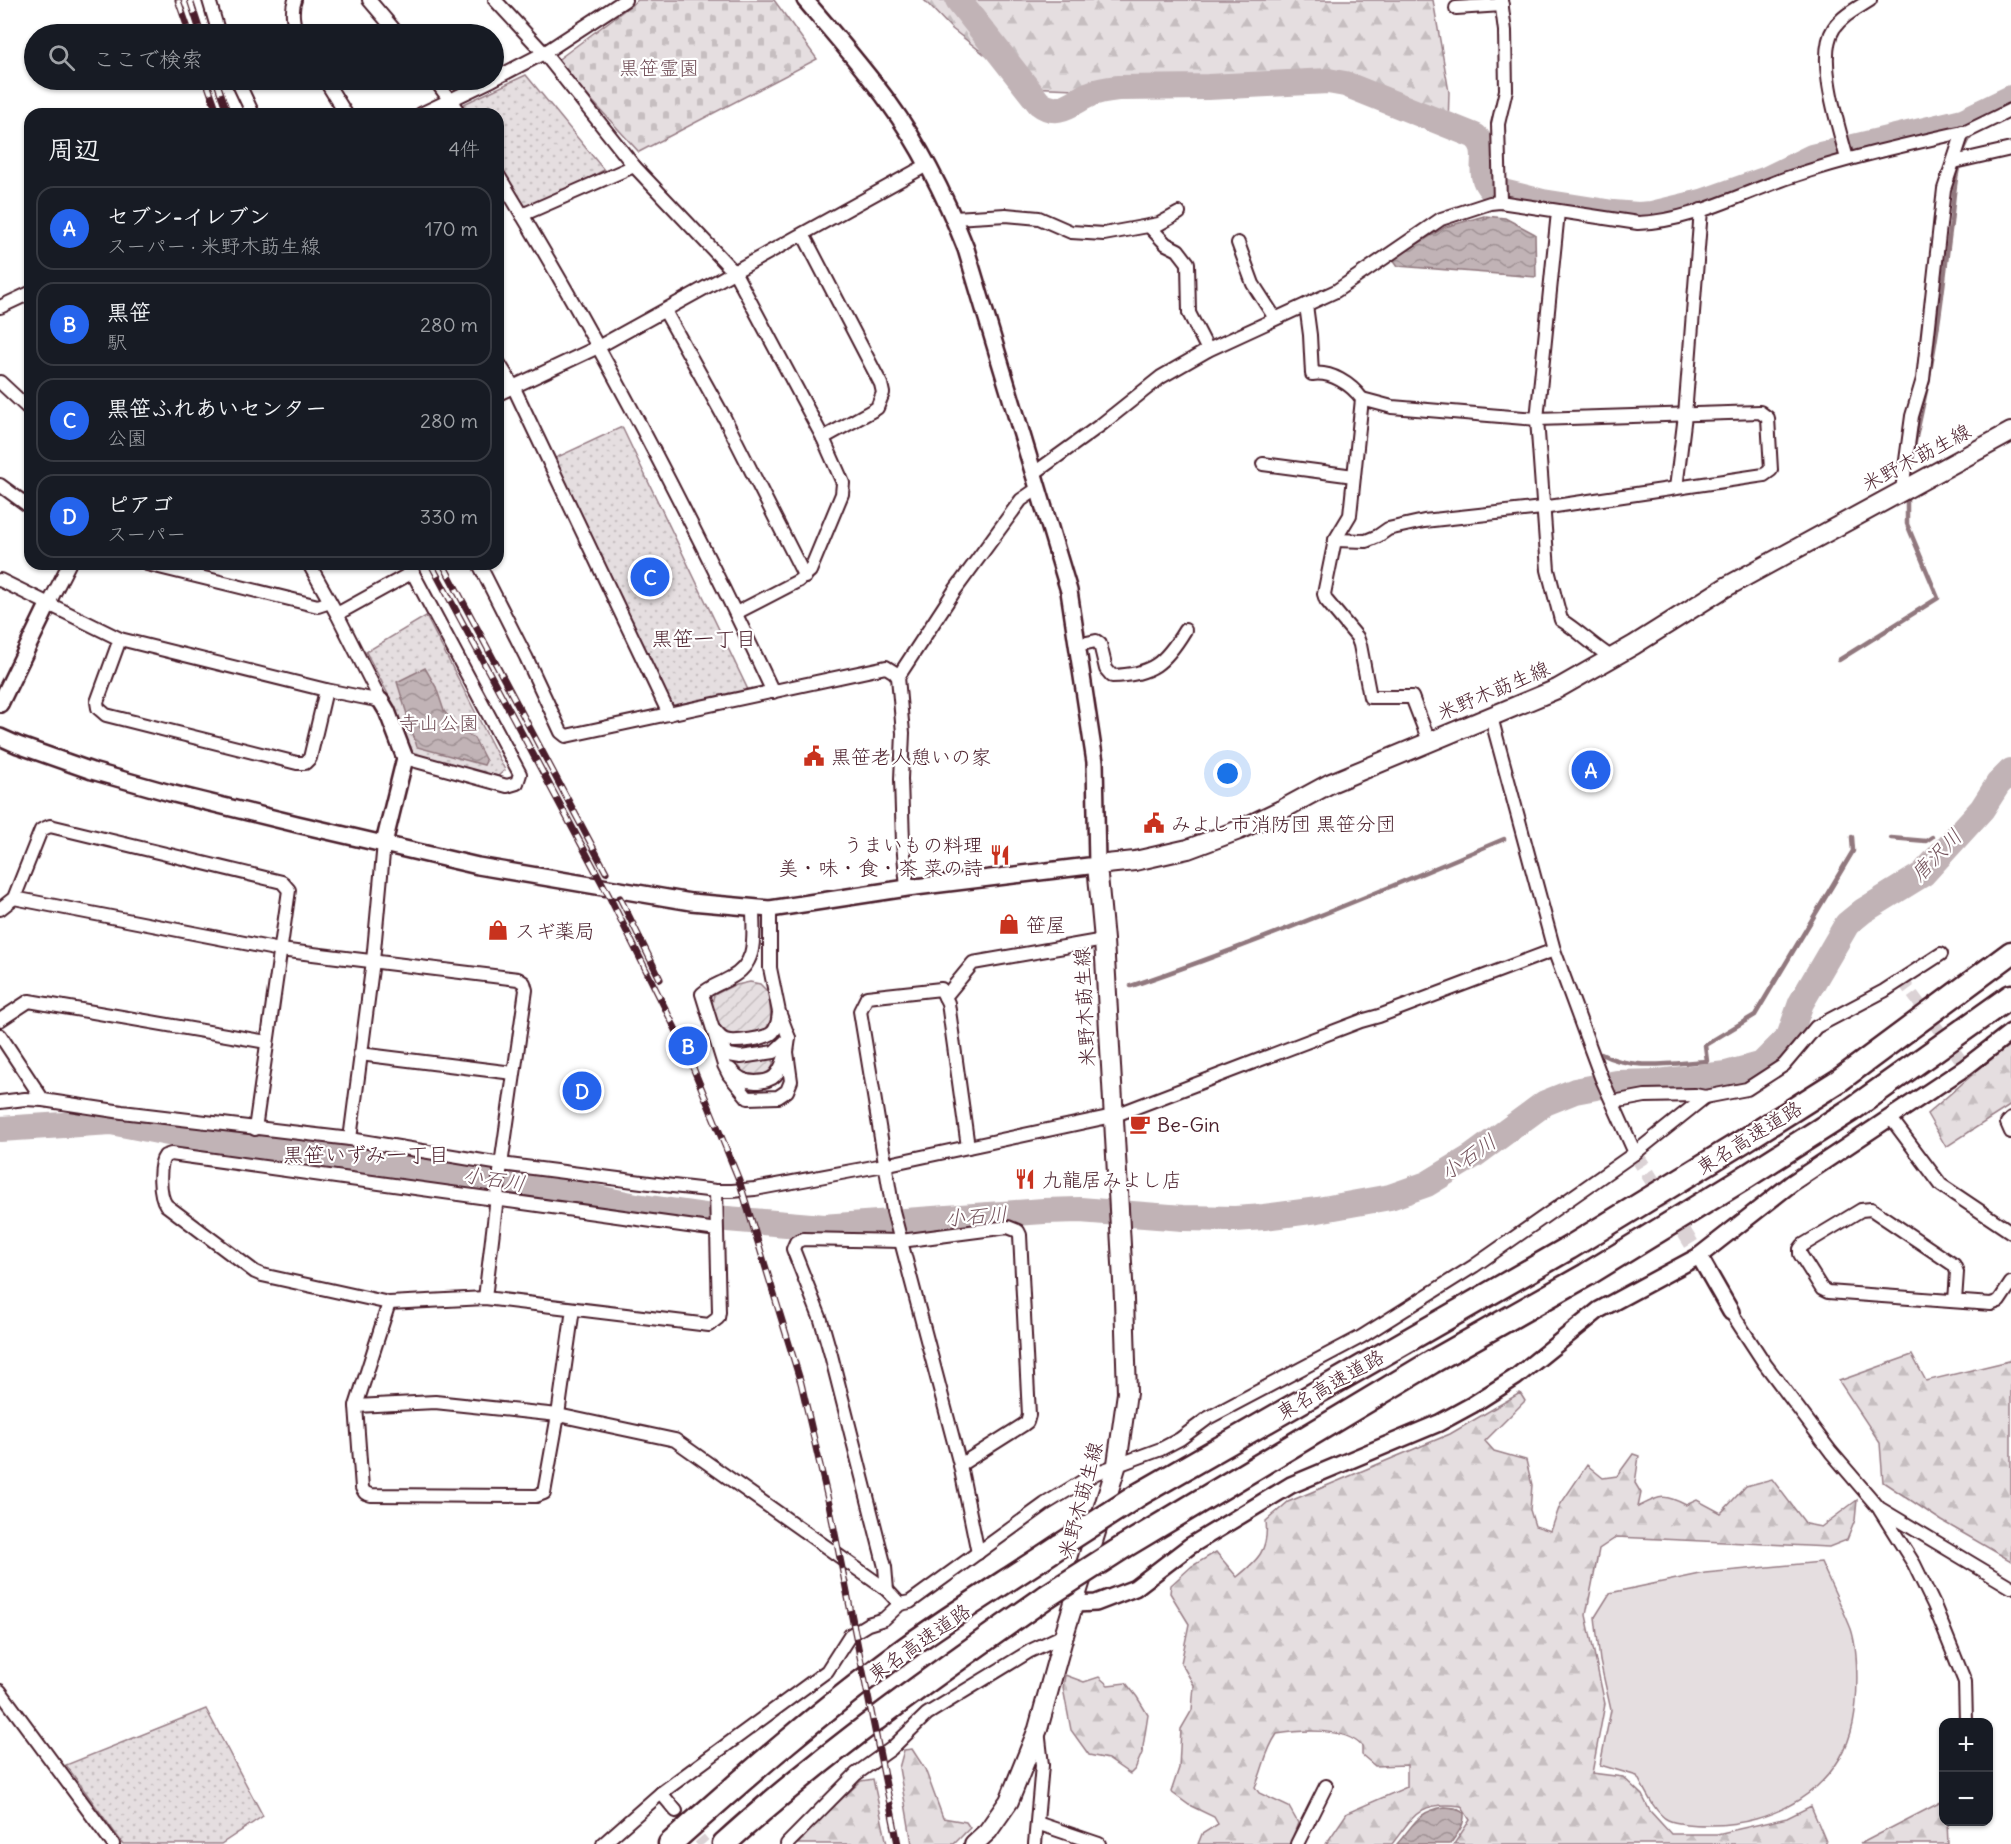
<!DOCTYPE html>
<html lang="ja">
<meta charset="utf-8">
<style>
:root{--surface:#171b24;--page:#20242c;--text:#f1f3f6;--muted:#9ea1a6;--line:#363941;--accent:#2563eb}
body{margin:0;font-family:Delius,"Klee One",sans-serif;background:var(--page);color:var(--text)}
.controls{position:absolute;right:18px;bottom:18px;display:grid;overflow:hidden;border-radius:12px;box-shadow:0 2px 4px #0004}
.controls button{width:54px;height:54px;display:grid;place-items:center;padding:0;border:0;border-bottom:2px solid var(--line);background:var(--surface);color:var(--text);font:30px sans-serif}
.you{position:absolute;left:1228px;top:774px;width:21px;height:21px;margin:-15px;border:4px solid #fff;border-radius:50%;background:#1a73e8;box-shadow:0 0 0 9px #1a73e833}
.badge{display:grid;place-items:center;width:39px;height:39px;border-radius:50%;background:var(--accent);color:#fff;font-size:20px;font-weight:700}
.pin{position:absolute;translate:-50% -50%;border:3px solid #fff;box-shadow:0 2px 6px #0006}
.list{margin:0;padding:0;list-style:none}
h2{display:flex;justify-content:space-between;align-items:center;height:78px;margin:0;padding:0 24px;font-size:26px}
h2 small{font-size:20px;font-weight:400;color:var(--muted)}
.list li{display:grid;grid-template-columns:39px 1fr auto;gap:18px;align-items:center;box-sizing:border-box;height:84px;margin:0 12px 12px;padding:0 12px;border:2px solid var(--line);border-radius:18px}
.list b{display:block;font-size:22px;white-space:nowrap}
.list p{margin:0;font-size:20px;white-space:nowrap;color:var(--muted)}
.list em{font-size:20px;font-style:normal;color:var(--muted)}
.icon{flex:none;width:33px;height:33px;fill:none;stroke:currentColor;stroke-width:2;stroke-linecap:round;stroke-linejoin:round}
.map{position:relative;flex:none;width:2011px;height:1844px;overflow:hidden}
.search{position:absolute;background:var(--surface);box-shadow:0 2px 4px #0004;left:24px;top:24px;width:480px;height:66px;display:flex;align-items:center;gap:15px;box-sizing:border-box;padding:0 21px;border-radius:33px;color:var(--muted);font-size:22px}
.panel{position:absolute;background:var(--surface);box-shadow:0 2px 4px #0004;left:24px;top:108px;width:480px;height:462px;border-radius:18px}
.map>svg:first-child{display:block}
.grass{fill:#e5dee0;stroke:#987e86;stroke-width:1.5}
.forest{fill:url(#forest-firs);stroke:#987e86;stroke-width:1.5}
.cemetery{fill:url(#cemetery-stones);stroke:#987e86;stroke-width:1.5}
.park{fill:url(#park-dots);stroke:#987e86;stroke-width:1.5}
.garden{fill:url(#garden-furrows);stroke:#987e86;stroke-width:1.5}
.water{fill:url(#water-waves);stroke:#91787e;stroke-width:1.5}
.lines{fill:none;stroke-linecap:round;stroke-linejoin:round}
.stream{stroke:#91787e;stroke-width:4.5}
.river{stroke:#c1b3b6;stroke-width:26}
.minor-tunnel{stroke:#dbd2d5;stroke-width:12;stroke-dasharray:12 6;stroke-linecap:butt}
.tertiary-tunnel{stroke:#dbd2d5;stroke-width:15;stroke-dasharray:15 8;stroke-linecap:butt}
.minor-casing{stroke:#4a1f2b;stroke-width:16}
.tertiary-casing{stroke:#4a1f2b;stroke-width:20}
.secondary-casing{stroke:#4a1f2b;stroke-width:22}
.motorway-casing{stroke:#4a1f2b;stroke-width:27}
.minor{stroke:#fff;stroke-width:12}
.tertiary{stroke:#fff;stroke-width:15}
.secondary{stroke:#fff;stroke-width:18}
.motorway{stroke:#fff;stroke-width:22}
.rail-casing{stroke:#4a1f2b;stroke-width:7}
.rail{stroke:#fff;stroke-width:4.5;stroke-dasharray:14;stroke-linecap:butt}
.motorway-bridge-casing{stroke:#4a1f2b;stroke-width:27;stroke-linecap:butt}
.motorway-bridge{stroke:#fff;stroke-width:22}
.labels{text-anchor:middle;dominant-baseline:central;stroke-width:4.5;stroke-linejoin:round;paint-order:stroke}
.park-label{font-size:20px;fill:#714f58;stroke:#fff}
.street-label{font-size:20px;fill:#4a1f2b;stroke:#fff}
.poi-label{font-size:20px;fill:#4a1f2b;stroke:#fff;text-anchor:start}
.neighbourhood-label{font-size:21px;fill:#4a1f2b;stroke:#fff}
.water-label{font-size:21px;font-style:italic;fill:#74535c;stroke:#fff}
</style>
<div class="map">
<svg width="2011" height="1844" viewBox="0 0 2011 1844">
<defs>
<pattern id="forest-firs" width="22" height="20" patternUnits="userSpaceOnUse" patternTransform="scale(1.5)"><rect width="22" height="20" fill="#e5dee0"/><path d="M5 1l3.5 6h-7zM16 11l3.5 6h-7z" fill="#c6bec0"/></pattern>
<pattern id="cemetery-stones" width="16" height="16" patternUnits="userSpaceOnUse" patternTransform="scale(1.5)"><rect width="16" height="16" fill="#e5dee0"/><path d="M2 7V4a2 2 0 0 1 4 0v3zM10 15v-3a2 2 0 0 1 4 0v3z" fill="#c6bec0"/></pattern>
<pattern id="park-dots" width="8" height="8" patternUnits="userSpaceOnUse" patternTransform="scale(1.5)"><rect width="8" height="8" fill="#e5dee0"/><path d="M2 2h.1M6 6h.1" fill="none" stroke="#c6bec0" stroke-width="1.8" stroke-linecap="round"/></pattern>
<pattern id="garden-furrows" width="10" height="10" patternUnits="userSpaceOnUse" patternTransform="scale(1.5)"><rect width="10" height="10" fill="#e5dee0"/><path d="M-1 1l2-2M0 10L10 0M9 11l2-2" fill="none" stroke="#c6bec0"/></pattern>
<pattern id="water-waves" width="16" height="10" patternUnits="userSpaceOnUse" patternTransform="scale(1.5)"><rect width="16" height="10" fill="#c1b3b6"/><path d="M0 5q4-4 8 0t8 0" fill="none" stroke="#9f9194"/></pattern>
</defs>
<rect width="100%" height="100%" fill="#fff"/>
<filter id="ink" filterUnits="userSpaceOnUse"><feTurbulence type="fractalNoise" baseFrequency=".0167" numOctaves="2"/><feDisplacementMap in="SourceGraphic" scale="12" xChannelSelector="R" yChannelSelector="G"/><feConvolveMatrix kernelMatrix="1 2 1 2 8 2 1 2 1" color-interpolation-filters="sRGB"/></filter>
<g filter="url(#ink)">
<path class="grass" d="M1821,1562c10,23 21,44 30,67 8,24 7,71 2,95 -14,66 -81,102 -145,101 -12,0 -28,0 -40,-5 -12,-5 -25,-33 -31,-44l-37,-11 11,-55 -11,-49 -5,-44 15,-24 95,-20z"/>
<g class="forest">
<path d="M924,0h509l16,92 -1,35 -111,-50 -125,11 -88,3 -98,-4 -75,-59z"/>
<path d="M2011,1044v61l-65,42 -19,-33 52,-45z"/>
<path d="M1912,1355l14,26 83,-20 2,-3v203l-69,-40 -59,-39 -3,-39 -41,-62z"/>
<path d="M1520,1393l5,8 -40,40 9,10 32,9 6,25 -2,25 5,16 16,5 9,-26 27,-40 16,13 14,-2 16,-22 6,2 -4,27 6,10 -3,14c22,-11 25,-14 48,-2l11,-5 24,13 25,-27 26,-7 34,45 15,3 36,-27 -2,20 -8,20 -18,7 -212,-10 -18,12 -13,66 19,89 -13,69 31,4 19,18 8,16 21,23h46l70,-16 24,-12 16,38h-373l16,-24 -9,-14c-41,-5 -46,8 -69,38h-66l21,-31 60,-26v-22l-32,1 -13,-11v-9c-18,-19 -61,-16 -85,-12 -13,19 -13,34 -22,53l4,6 30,14 9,16 -8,21h-92l4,-10 16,-10 -4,-7 -25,-12 -18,-13 8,-24 2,-39 11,-19 2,-25 -13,-22 8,-39 -19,-31 1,-8 21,-19 24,-14 21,25c21,-17 32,-27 29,-56l22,-19 162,-68z"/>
<path d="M1065,1675l19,7 15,-5 9,8 18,-2 11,14 11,18 -6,38 -7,16 -5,5 -22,-15 -19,-4 -18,-25 -8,-42z"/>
<path d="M912,1749l13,20 18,49 23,4 4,6 -16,16h-42l-13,-76 5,-18z"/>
<path d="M873,1779l14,65h-89l15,-18 48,-45z"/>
<path d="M1943,1801l1,21h3l1,22h-88z"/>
</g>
<path class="cemetery" d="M638,0h136l43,59 -178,93 -83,-91z"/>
<g class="park">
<path d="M526,75l78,95 -82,45 -24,-36v-65h-44l-3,-4z"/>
<path d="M622,427l128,267 -82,15 -117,-249z"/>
<path d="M426,616l79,154 -7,6 -88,-22c-6,-33 -29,-73 -44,-102z"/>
<path d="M206,1709l57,107 -42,28h-98l-57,-79z"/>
</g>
<g class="garden">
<path d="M750,982l10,2 9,9 2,26 -5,10c-19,5 -42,13 -50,-10 -4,-10 -5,-14 -2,-24l18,-9z"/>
<path d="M773,1058c3,18 -16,18 -29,15l-6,-8 2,-2z"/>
</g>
<g class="water">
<path d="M1484,216v3h2v-3l19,2 30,16 1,43 -138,-11 -5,-7 52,-32z"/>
<path d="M425,668l11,19 8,24 14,18 16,9 12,23 -2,4 -67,-18 -20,-65z"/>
<path d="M1445,1807l10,1 9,5c1,13 -7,21 -14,31h-53c18,-20 20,-33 48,-37z"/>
</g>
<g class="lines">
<g class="stream">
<path d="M1980,121l6,-13"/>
<path d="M1929,375c11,-50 15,-101 22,-152 3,-28 4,-65 21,-89"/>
<path d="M1913,451l14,-65"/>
<path d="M1839,660l99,-62 -31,-74v-29"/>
<path d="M1891,838l35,3 6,-4"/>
<path d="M1131,986c127,-43 250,-95 373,-147"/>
<path d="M1601,1054c32,17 72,9 106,7l-2,-16 50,-30 98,-164 -1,-14"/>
</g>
<g class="river">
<path d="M958,0l81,103c19,15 33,-1 51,-9 10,-4 18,-5 28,-6l90,-1 120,-6 17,3 130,52c19,16 -1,36 16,53l52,13 70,11 25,2 14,-1 50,-12 65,-23 45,-22 151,-36 48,-23"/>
<path d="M0,1129l111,-7 83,16 320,43 122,25 91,13 96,8 221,-16 36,-1 103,8 52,1 29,-2 54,-7 72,-13 37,-13 46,-28 72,-53 30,-12 42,-8 41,-1 68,-8 36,-10 27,-27 12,-34 46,-79 16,-13 60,-37 59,-65 16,-25 13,-13"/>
</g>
<g class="minor-tunnel">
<path d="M1902,980l64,87"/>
<path d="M676,1811l28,33"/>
</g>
<path class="tertiary-tunnel" d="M1635,1153l64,103"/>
<g class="minor-casing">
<g id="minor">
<path d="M209,0l10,34"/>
<path d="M295,0c-4,10 -2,26 3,34"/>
<path d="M369,0l29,34"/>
<path d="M495,0l49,53 90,113 101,107 88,165 20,45 -1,11 -32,77 -12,10 -62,32"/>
<path d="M1456,8l46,-3"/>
<path d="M494,79l50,-26 81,-53"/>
<path d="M237,80l16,34"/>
<path d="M325,80l21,34"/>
<path d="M435,80l25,34"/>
<path d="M421,114l71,-34"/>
<path d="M1847,159c-8,-32 -32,-102 -13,-131 9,-13 24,-20 36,-28"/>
<path d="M1954,162l57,-13"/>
<path d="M498,175c102,166 192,340 275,517"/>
<path d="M1500,202l-2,-78 8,-34 -1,-59 -4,-31"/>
<path d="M1558,212l-21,207 11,151 13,50c18,11 32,26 50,37"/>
<path d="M522,215l112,-49"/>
<path d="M954,218l52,-3 33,3 32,14 33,2 55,-10 20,-11"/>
<path d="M1149,226l17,18 12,6 10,13 1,50 19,37"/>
<path d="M803,234l78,150 2,9 -6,15 -54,30"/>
<path d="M1238,243l15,41 22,34"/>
<path d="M1306,305l4,30 2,39c19,-3 39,10 50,25l-12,116 -15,25 -11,54 2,6 31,37 3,8 10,52h42l17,44"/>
<path d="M0,307l30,-14"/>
<path d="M665,311l60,108 80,158"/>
<path d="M498,362l15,24 156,328"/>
<path d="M0,382l30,28"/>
<path d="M498,394l100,-47 329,-182"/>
<path d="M1263,464l91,12"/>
<path d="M1033,474l69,-50 59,-47 47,-27 128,-59 105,-72 49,-16 10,-1 138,21c54,-2 102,-29 152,-46 57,-19 114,-32 173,-45"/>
<path d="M0,485l30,22"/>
<path d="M1676,488l9,-73 16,-205"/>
<path d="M1902,490l10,-74 11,-37 21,-190 19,-57h3l45,-22"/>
<path d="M1335,540l31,1 12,-5 10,-7 36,-8 118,-13 222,-33 7,-5 -3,-52 -8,-6 -223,7 -145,-12 -30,-8"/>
<path d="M147,564l171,42 12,-4"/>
<path d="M309,564l28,50 44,87"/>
<path d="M479,564l47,93 35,75 5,4 320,-69 8,5 4,5 5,56 -2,46 2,64 4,45"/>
<path d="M0,580l120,59 206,51 55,11"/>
<path d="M48,605l21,-41"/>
<path d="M337,614l76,-42"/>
<path d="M120,639l-23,63 1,6 8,7 191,48h8l5,-5 16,-68"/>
<path d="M1077,645l19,-4 4,3 6,25 6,7c40,-1 53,-13 73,-46"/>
<path d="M898,677l57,-87 66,-90 16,-11"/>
<path d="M1491,717l63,233 47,127 34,76"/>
<path d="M405,758l102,28 10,-3 3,-9 -112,-210"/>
<path d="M14,898l266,52 238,29 6,4 2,7 -26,182 -15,126"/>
<path d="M753,908c0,28 6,55 -23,70 -10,6 -19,8 -28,16l22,71 5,10 19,23 30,-1 9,-6 4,-10 -4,-29 2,-14 -10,-26 -9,-44v-59"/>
<path d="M0,909l14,-11 27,-68 9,-4 232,56 7,8 -34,239"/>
<path d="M945,997l28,-34 131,-23"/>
<path d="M0,1020l29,-19 238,41"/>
<path d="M714,1030c4,4 6,8 11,10 9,3 42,-1 48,-8 5,-5 5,-13 6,-19"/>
<path d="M0,1035l43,65"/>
<path d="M719,1046l10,9 12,2 33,-5 15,-14"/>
<path d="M360,1054l153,19"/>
<path d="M730,1069c4,4 7,8 12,10 10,5 30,4 36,-7 4,-5 6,-13 8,-19"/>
<path d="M0,1102l25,-3 18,1 79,12 228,27 151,25 172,22 43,5h16l23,-2 129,-24 229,-49 248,-95 18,-5 175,-66"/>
<path d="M1613,1102l32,-6 50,-1 10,2 42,-8 37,-24 32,-38 68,-36 57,-37"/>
<path d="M1890,1117l51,68 70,47"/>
<path d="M2011,1119l-4,4 4,9"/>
<path d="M350,1139l23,-178 11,-118"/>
<path d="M968,1147l-20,-144 -7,-14 -74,8 -7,14 33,200 67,254 18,88"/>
<path d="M716,1191l3,121 -1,6 -9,7 -224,-27 -96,5 -127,-28 -7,-3 -89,-67c-7,-10 -8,-40 -1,-49l6,-2 546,76"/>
<path d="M1955,1301l2,-29 -3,-7 -83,-56 -10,1 -58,35 -3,4v5l22,35 6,3 163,12 8,-3 12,-18"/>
<path d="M389,1303l-33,103 6,82 3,5 6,2 165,1 8,-3 14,-78 15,-106"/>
<path d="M1731,1312l34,52 66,88 48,56 132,79"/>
<path d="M356,1406l79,-4 123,13 117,25 212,150 13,14"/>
<path d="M1880,1510l34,54 20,41 31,77 1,40"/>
<path d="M887,1590l-2,-23 -54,-212 -10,-35 -28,-71 3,-7 7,-3 98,2 107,-14 10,4 2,4 9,180 -2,7 -4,3 -63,40"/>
<path d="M0,1691l113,153"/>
<path d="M661,1793l15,18"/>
<path d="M1037,1823l62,21"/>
<path d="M603,1844l58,-51 166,-122 23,-36 18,-11 16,-5 16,-15 10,-2 135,-98 51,-31 65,-24 19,-10 28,-21 153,-81 113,-71 161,-113 70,-56"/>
<path d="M787,1844l69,-70 35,-25 36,-35 103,-63 34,-16"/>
<path d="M1035,1844l7,-79 -4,-35"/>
<path d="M1297,1844l29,-58"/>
</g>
</g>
<g class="tertiary-casing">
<g id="tertiary">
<path d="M381,701l6,10 18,47 -21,85"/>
<path d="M0,704l48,-99"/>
<path d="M0,737l18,8 74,26 78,22 127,31 181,42 213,36 79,7 137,-21 190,-23 -2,-103 -26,-171 -103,-342c-20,-51 -45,-102 -77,-146 -26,-36 -55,-69 -84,-103"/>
<path d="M1699,1256l32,56"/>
<path d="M1075,1604l21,-1 39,-15 55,-42 101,-61 148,-62 33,-18 44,-28 83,-67 100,-54 93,-73 174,-116 45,-35"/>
</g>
</g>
<g class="secondary-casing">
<path id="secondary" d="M974,1844l14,-13 21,-30 29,-72 26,-94 53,-171 10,-71 -3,-94 -20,-359 -7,-75 38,-4 53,-12 51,-19 44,-21 48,-26 226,-94 77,-44 92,-58 285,-155"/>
</g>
<g class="motorway-casing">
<g id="motorway">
<path d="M1140,1494l429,-246 173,-106 95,-60 174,-129"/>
<path d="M1125,1546l307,-184 154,-87 155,-95 110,-70 160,-114"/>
<path d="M670,1844c76,-68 153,-135 235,-195 51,-37 104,-69 156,-104"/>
<path d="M724,1844c101,-92 212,-170 323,-248"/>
</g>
</g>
<use href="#minor" class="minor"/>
<use href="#tertiary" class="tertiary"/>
<use href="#secondary" class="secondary"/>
<use href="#motorway" class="motorway"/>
<g class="rail-casing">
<g id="rail">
<path d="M178,0l12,34"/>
<path d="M190,0l11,34"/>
<path d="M206,80l12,34"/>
<path d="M216,80l12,34"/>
<path d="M431,564l178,332 76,152 54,132 62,203 28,121 69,340"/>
<path d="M443,564l163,308"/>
<path d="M620,898l40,81"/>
</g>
</g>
<use href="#rail" class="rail"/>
<g class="motorway-bridge-casing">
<g id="motorway-bridge">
<path d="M1061,1545l79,-51"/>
<path d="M1047,1596l78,-50"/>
</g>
</g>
<use href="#motorway-bridge" class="motorway-bridge"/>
</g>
</g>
<defs>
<g id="civic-bare" transform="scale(1.62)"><path d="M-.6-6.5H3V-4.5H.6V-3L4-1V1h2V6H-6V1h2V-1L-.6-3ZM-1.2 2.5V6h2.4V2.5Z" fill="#c8321e" stroke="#fff" stroke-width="2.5" paint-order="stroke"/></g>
<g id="restaurant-bare" transform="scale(1.62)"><path d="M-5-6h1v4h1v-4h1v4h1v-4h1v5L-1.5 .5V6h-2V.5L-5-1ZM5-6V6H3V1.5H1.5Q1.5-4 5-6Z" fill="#c8321e" stroke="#fff" stroke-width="2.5" paint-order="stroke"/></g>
<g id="shop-bare" transform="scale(1.62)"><path d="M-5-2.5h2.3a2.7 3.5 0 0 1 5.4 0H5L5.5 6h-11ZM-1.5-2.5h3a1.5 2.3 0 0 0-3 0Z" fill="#c8321e" stroke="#fff" stroke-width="2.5" paint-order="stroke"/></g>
<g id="cafe-bare" transform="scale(1.62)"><path d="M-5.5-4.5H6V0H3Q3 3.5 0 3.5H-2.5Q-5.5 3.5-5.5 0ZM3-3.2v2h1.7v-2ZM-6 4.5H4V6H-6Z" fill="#c8321e" stroke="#fff" stroke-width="2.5" paint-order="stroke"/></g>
</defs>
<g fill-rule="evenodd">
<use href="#civic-bare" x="814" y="756"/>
<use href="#civic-bare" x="1154" y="823"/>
<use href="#restaurant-bare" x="1000" y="855"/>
<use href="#shop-bare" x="1009" y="924"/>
<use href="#shop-bare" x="498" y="930"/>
<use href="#cafe-bare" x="1140" y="1124"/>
<use href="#restaurant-bare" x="1025" y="1179"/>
</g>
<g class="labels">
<g class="park-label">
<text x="659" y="67">黒笹霊園</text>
<text x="439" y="722">寺山公園</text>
</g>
<g class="street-label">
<text transform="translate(1916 457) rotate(-28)">米野木莇生線</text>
<text transform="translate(1493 690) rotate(-23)">米野木莇生線</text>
<text transform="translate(1084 1007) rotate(-93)">米野木莇生線</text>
<text transform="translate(1749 1137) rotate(-32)">東名高速道路</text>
<text transform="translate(1330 1384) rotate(-30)">東名高速道路</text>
<text transform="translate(1080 1500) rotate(-75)">米野木莇生線</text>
<text transform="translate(919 1642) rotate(-35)">東名高速道路</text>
</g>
<g class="poi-label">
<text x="831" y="756">黒笹老人憩いの家</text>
<text x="1171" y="823">みよし市消防団 黒笹分団</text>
<text x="983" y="844" text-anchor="end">うまいもの料理<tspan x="983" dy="23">美・味・食・茶 菜の詩</tspan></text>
<text x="1026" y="924">笹屋</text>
<text x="515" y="930">スギ薬局</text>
<text x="1157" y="1124">Be-Gin</text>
<text x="1042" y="1179">九龍居みよし店</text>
</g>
<g class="neighbourhood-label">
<text x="704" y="638">黒笹一丁目</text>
<text x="366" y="1154">黒笹いずみ一丁目</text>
</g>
<g class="water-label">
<text transform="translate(1936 855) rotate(-46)">唐沢川</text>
<text transform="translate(1468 1157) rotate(-35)">小石川</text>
<text transform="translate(494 1179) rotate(9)">小石川</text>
<text transform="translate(976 1216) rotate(-4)">小石川</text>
</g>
</g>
</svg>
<div class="controls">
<button>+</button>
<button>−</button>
</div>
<div class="you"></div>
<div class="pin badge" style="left:1591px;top:770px">A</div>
<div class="pin badge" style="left:688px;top:1046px">B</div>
<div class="pin badge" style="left:650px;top:577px">C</div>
<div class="pin badge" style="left:582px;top:1091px">D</div>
<div class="search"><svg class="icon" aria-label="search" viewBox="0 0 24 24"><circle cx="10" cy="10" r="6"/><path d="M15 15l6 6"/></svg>ここで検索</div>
<section class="panel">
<h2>周辺<small>4件</small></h2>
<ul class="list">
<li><span class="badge">A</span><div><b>セブン-イレブン</b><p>スーパー · 米野木莇生線</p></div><em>170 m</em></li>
<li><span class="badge">B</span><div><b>黒笹</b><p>駅</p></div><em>280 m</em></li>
<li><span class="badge">C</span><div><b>黒笹ふれあいセンター</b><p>公園</p></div><em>280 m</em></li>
<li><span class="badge">D</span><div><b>ピアゴ</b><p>スーパー</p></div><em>330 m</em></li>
</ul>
</section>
</div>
